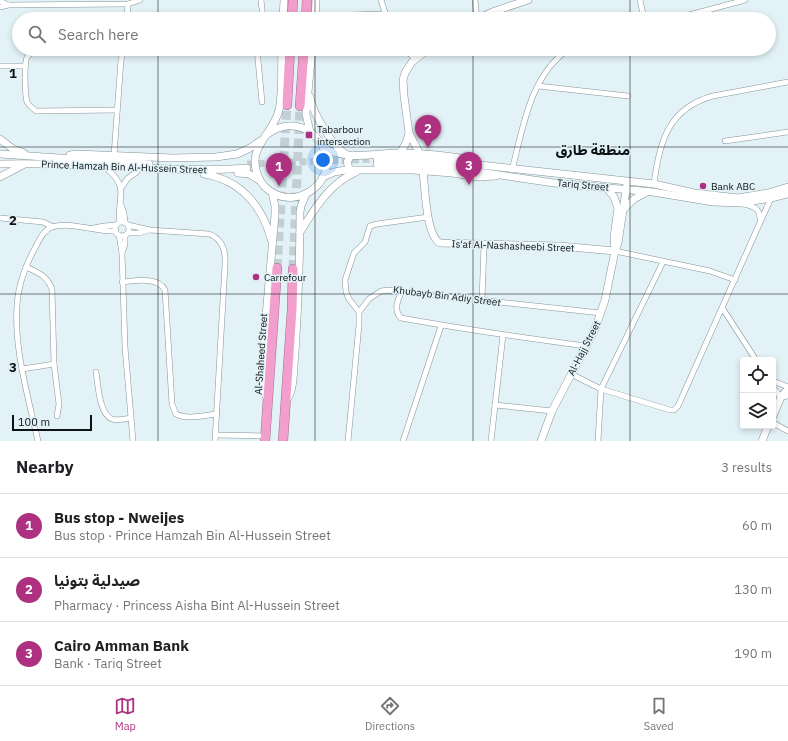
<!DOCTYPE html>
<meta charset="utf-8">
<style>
:root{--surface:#fff;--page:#f2f2f2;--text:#202124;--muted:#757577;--line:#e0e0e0;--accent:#ae3080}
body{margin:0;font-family:"IBM Plex Sans","Noto Sans Arabic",sans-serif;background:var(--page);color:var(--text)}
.controls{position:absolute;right:12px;bottom:12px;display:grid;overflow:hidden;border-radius:4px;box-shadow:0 2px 6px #0003}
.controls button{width:36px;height:36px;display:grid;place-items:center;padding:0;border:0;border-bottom:1px solid var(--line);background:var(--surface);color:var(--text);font:20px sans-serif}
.scale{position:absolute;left:12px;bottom:10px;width:80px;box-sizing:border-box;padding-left:4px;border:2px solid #0d1214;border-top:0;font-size:11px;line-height:14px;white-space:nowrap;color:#0d1214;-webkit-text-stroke:3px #e2f2f7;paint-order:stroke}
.you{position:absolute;left:323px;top:160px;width:14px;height:14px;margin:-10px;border:3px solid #fff;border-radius:50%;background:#1a73e8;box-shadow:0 0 0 6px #1a73e833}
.badge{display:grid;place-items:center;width:26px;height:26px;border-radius:50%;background:var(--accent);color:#fff;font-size:13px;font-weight:700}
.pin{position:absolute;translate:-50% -33px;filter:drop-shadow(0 1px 2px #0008)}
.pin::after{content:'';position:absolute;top:21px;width:14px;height:12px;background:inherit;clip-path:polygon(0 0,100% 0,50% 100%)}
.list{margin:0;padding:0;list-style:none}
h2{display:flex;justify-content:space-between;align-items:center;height:52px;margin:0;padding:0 16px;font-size:17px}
h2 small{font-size:13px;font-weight:400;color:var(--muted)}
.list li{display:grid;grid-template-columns:26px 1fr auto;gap:12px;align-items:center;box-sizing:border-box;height:64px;padding:0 16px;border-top:1px solid var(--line)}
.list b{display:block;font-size:15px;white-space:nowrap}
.list p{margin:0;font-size:13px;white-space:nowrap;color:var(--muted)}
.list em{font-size:13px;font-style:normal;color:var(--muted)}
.icon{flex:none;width:22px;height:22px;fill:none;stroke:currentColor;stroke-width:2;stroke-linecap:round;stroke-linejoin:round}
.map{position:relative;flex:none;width:788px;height:441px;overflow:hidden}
.search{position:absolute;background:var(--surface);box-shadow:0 2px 6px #0003;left:12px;right:12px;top:12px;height:44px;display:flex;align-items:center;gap:10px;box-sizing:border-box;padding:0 14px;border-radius:22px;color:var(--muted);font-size:15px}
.sheet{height:244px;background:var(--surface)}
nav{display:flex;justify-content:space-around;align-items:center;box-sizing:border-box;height:56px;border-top:1px solid var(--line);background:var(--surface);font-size:11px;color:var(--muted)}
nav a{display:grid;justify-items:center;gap:2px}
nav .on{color:var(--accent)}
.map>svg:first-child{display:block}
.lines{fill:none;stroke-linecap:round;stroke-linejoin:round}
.secondary-tunnel{stroke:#c2d0d5;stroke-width:7;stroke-dasharray:7 3.5;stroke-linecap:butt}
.highway-tunnel{stroke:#c2d0d5;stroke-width:9;stroke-dasharray:9 4.5;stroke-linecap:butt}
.street-casing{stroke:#859398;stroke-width:6}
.secondary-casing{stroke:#859398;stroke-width:8}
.highway-casing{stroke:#a26e8c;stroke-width:10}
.street{stroke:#fff;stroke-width:5}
.secondary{stroke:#fff;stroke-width:7}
.highway{stroke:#f39fcd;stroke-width:9}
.grid{fill:none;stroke:#0d1214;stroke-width:1;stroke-opacity:0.55}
.poi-dot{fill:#ae3080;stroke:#e2f2f7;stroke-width:1.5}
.labels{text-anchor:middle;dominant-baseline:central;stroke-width:3;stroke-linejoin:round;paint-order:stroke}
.poi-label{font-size:10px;fill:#0d1214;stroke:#e2f2f7;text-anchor:start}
.street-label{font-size:10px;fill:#0d1214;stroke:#e2f2f7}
.district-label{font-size:14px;font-weight:bold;fill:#0d1214;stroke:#e2f2f7}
.grid-label{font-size:13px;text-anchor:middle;font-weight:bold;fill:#0d1214;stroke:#e2f2f7;stroke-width:3;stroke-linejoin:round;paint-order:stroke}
</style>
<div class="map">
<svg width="788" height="441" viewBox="0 0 788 441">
<rect width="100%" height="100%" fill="#e2f2f7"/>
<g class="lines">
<path class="secondary-tunnel" d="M247,164l130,-5"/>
<g class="highway-tunnel">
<path d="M277,268l10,-163"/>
<path d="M293,269l7,-163"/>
</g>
<g class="street-casing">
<g id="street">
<path d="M261,0l2,19"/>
<path d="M381,0l6,19"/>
<path d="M475,0l2,19"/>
<path d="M640,0l4,19"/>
<path d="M0,1l8,4"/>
<path d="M0,7l8,-2 120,-1 12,-4"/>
<path d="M315,16l69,-2"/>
<path d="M127,19l1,-15"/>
<path d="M674,19l71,-19"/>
<path d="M257,49l5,53"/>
<path d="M405,49l10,10"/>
<path d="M0,66h25"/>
<path d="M538,86l90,10"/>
<path d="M116,110l-80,1c-3,-3 -7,-5 -9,-9 -2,-7 -3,-39 0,-45 2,-3 4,-4 8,-5l88,-1"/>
<path d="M725,141l63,-9"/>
<path d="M114,155l7,-95 3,-11"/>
<path d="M512,170c11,-42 18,-95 57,-121"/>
<path d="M109,171c21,17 7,31 11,51"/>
<path d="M654,184c5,-41 14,-76 59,-88l75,-14"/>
<path d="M121,188l7,-10 9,-6"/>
<path d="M743,204c10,2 17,4 17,15"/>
<path d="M121,205l3,8 1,10"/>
<path d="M0,218l43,4 10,5"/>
<circle cx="122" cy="229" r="7"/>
<path d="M128,225l22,5 59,4c14,5 17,17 16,31l-10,176"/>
<path d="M94,228l10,-2 12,-1"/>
<path d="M128,233h11l10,-3"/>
<path d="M119,235l3,18 3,94 8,94"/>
<path d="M615,251l95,20 25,9"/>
<path d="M122,253l3,-9v-9"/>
<path d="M26,267c13,6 21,9 26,22l2,75 5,40 -2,12"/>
<path d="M122,282c13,-1 36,-6 43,8l7,114 4,10c11,6 29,1 41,0"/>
<path d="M402,291c-4,8 -9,19 -1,27 62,11 123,20 185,28"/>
<path d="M482,301l2,-56"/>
<path d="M723,309l33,51"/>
<path d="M359,312l-10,-13 -3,-7 -1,-12 9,-27 11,-11 5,-16 7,-2 51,-7"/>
<path d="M22,369l32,-5"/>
<path d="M96,372c2,12 3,42 16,47 5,2 13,0 18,-1"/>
<path d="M571,374l30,15 69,21h4l4,-4 93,-208"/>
<path d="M773,381l15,6"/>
<path d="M773,388l8,9 7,-1"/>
<path d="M495,405l57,6"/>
<path d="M773,423l15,8"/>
<path d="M216,435l50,1"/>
<path d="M38,441c-10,-45 -28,-104 -19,-151 3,-14 9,-29 16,-42 4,-7 8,-18 17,-21 17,-6 45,5 64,4"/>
<path d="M348,441l11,-116v-13l10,-13 12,-8 7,-1 213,23"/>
<path d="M403,441l38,-115"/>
<path d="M491,441l12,-106"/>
<path d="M598,441l3,-52 62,-127"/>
</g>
</g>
<g class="secondary-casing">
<g id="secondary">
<path d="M283,19l1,-19"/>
<path d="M315,19l1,-19"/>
<path d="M477,19l18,-8 33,-11"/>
<path d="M310,97c2,15 23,50 36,57"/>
<path d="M310,132l-4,-18 6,-65"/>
<path d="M265,136c43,-35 87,29 44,56 -10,6 -22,7 -32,3 -9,-4 -16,-11 -19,-19 -12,-29 15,-41 21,-66 4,-19 2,-42 3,-61"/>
<path d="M0,139l13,10 11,4"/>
<path d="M324,148c24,13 50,5 76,5 25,0 49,3 74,7"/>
<path d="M400,153l6,-10 3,-10"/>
<path d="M0,154l149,10"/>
<path d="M420,154l-11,-21 -5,-37 -1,-16 2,-7 7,-11 16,-13"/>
<path d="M70,155l6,-1 97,4 43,-1 21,-3 13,-6 10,-7"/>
<path d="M377,159l47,1 56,5 174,19 40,9 44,5 30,-5 20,-6"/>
<path d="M0,164c83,-3 165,10 247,4"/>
<path d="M377,164l36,1 39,3 102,15 99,9 60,10 28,1 30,-5 17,-4"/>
<path d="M351,170l-2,-2 -2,-6 3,-5 3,-2"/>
<path d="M423,171c2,16 3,65 17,72l119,3 56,5"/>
<path d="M238,173l11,1 10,6"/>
<path d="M204,174c36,6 58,31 67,65"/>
<path d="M0,177l23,-12"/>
<path d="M323,177l11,-5 12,-2h67l39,3 26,4 18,-1"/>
<path d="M623,210l11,-11 13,-7"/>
<path d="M300,232c15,-24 30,-49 56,-60"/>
<path d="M616,249l2,-6 9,-59"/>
<path d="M268,400l-3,-6 -3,-12 4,-66 9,-101v-9l-3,-14"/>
<path d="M287,400c8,-13 6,-32 8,-47 3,-47 5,-94 5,-141l1,-6 5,-12"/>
<path d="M773,416l8,-19 7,-8"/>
<path d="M541,441l11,-30 43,-82 10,-29 10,-49 -1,-14 4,-29 -4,-11 -8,-10"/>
<path d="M762,441l6,-15"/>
</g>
</g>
<g class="highway-casing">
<g id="highway">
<path d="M292,19l1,-19"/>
<path d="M306,19l1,-19"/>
<path d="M287,105l3,-56"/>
<path d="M300,106l4,-57"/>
<path d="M265,441l12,-173"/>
<path d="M283,441l9,-132 1,-40"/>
</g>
</g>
<use href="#street" class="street"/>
<use href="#secondary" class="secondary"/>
<use href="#highway" class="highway"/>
</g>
<path class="grid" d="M158,0v19M315,0v19M473,0v19M630,0v19M158,49v392M315,49v392M473,49v392M630,49v392M0,147h788M0,294h788"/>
<g class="poi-dot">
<rect x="305" y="131" width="8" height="8" rx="2"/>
<circle cx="703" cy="186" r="4"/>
<circle cx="256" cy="277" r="4"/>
</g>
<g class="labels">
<g class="poi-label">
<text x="317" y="129">Tabarbour<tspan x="317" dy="12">intersection</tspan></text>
<text x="711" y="186">Bank ABC</text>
<text x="264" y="277">Carrefour</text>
</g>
<g class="street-label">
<text transform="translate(124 167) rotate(2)">Prince Hamzah Bin Al-Hussein Street</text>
<text transform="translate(583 185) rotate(5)">Tariq Street</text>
<text transform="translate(513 246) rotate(2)">Is'af Al-Nashasheebi Street</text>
<text transform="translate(447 296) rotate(7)">Khubayb Bin Adiy Street</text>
<text transform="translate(584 348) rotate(-63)">Al-Hajj Street</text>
<text transform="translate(261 354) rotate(-86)">Al-Shaheed Street</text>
</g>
<g class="district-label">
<text x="593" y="150">منطقة طارق</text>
</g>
</g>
<g class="grid-label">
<text x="13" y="78">1</text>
<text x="13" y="225">2</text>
<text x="13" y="372">3</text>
</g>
</svg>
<div class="controls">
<button><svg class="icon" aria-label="locate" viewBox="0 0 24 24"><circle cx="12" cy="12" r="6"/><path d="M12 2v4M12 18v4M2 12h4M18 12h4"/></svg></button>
<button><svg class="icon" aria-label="layers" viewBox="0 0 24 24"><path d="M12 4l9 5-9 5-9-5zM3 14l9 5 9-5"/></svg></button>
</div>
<div class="scale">100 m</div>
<div class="you"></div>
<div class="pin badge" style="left:279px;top:186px">1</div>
<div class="pin badge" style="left:428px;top:148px">2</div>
<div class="pin badge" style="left:469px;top:185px">3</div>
<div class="search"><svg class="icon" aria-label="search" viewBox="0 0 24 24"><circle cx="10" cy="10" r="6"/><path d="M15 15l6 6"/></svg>Search here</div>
</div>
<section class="sheet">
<h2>Nearby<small>3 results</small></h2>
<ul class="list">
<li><span class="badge">1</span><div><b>Bus stop - Nweijes</b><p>Bus stop · Prince Hamzah Bin Al-Hussein Street</p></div><em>60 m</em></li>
<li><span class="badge">2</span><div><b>صيدلية بتونيا</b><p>Pharmacy · Princess Aisha Bint Al-Hussein Street</p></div><em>130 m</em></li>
<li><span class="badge">3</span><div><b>Cairo Amman Bank</b><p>Bank · Tariq Street</p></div><em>190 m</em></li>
</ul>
</section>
<nav>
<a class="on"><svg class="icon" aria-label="map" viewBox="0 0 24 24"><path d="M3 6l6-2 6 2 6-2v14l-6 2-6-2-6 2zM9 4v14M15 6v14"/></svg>Map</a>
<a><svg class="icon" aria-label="directions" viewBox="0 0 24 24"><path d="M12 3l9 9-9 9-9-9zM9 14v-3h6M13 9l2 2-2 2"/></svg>Directions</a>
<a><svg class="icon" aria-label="saved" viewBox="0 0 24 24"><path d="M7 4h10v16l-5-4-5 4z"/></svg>Saved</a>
</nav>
